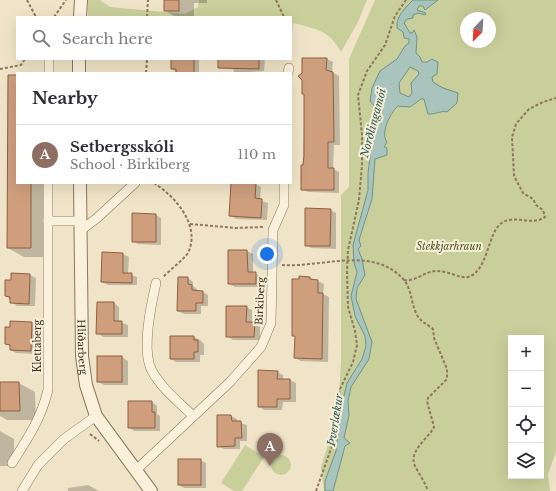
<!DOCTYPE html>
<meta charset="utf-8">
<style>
:root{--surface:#fff;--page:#f7f7f7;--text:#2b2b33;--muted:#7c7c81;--line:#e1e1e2;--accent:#7c3aed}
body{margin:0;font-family:"Libre Baskerville",serif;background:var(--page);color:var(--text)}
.controls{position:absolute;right:12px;bottom:12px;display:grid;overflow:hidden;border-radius:0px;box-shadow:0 4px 16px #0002}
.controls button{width:36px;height:36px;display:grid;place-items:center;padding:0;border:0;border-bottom:1px solid var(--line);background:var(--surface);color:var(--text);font:20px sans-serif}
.compass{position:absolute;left:460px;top:12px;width:36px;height:36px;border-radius:50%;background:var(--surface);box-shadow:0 4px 16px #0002;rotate:204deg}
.you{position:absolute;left:267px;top:254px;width:14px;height:14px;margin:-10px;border:3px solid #fff;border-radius:50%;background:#1a73e8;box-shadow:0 0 0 6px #1a73e833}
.badge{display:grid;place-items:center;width:26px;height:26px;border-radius:50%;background:var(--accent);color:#fff;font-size:13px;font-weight:700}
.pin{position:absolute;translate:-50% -33px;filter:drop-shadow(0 1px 2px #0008)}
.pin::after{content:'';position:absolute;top:21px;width:14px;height:12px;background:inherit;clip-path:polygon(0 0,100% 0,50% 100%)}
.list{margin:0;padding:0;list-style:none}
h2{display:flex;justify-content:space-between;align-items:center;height:52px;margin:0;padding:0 16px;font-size:17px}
h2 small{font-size:13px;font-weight:400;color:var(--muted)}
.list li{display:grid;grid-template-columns:26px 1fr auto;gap:12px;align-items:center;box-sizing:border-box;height:60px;padding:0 16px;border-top:1px solid var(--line)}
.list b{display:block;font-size:15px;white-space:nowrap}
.list p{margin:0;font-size:13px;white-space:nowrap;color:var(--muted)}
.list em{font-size:13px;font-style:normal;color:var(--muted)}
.icon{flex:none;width:22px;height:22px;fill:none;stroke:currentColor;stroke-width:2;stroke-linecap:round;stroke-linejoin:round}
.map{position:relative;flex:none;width:556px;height:491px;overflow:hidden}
.search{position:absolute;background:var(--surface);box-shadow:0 4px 16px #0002;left:16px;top:16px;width:276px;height:44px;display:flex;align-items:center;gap:10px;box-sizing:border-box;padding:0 14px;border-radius:0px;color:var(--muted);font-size:15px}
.panel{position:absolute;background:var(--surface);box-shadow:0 4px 16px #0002;left:16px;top:72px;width:276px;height:112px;border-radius:0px}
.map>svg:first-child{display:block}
.green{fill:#c9cf9b;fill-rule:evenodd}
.water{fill:#a9c4bc;stroke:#6f938a;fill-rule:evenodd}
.shadow{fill:#0003}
.building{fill:#cf9f7d;stroke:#8d5f41}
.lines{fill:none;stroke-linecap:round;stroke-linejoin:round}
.minor-casing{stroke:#8d765c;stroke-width:10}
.tertiary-casing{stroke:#8d765c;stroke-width:14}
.path{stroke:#8d765c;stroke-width:2;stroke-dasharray:3 2;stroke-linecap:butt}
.minor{stroke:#faf1dc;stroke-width:9}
.tertiary{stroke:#faf1dc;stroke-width:12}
.labels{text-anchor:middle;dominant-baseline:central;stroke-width:4;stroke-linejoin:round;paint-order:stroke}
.park-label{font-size:10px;font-style:italic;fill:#4d5a26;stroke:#f7eed8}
.street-label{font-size:10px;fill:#3d2e20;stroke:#f7eed8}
.water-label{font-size:11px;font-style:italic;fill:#2f5d5a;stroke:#f7eed8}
</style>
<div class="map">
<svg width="556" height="491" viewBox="0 0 556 491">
<rect width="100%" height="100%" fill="#f0e4c8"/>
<g class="green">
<path d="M88,0h12l10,7 75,7 13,-7 1,-7h168l-9,22 -17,30c-12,-22 -25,-23 -48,-29l-2,16v-22h-203z"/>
<path d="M375,0h181v452l-8,22 2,17h-226l-3,-24 17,-55 3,-50v-167l8,-8v-128zM466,18h24v24h-24zM511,338h30v138h-30z"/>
<path d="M245,445l19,12 -22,34h-8l-13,-8z"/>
<circle cx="281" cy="465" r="10"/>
</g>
<path class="water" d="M413,0h25l-13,10 -2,-4h-4l-2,4 9,3 -1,2 -7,-2 -5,2v3l-6,1 -3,4 6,10h2l2,-3 3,7 -1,16 4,4 2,5h5l5,-3 6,3 -1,12 -5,3 1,5 10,6 15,5 -1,10 -10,9c-6,-2 -12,3 -19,2l-4,-15h-3l-11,8 -12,-1c-8,7 -18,28 -11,36l-3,5 3,1v7l-12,4 -3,40 -13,41 2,6 -3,3 4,10 3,16 -8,13 -1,11 16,43 -3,17 -18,28 -3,14 1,14 -5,23 6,5 -5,3 -12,45h-8v-10l11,-30 5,-43 6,-25 15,-24 4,-13 -1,-10 -10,-20 -4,-20 6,-24 -3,-9 -1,-18 15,-55v-17l3,-23 -1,-17 4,-2 -3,-3 7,-11 -2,-5 5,2 1,-3 -1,-4h-6l-5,-6 2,-13 8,-17 17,-12 8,-13 4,-3v-4l-5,-1 -1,-6 -6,-4c-1,-12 8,-20 16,-28zM410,67l8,4 1,3 -8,9 1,10 -3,4 -9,-4 -1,-10z"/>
<g class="shadow">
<path d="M165,0h42v3h-13v14h-18l-11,-6z"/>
<path d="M172,59h27v14h-22l-5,-4z"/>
<path d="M232,59h33l-1,12 -30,2z"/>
<path d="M303,59h24l6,3 -1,10 7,4 1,69h-6l-1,24 6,3v21l-31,-1 -6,-3 3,-95z"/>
<path d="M17,76v107h30v74h-23l-16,-9z"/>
<path d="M255,184l6,3 -1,13 8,3 -1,17 -31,-1 -6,-4z"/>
<path d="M330,210l6,3v36l-25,-1 -5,-3z"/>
<path d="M156,215l5,3v27l-23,-1 -5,-3z"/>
<path d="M229,251h18l6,3v19l8,3v11h-26l-6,-3z"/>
<path d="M123,254l6,3 -1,17 9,3v8h-29l-6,-3z"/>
<path d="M12,274l18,1 6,3 -1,28h-18l-11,-10 6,-15z"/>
<path d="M188,278l5,4v4l4,3v2l6,1 5,3v11h-7v8h-17l-6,-3z"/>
<path d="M310,278l14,6 -1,10 6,3 -1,65 -27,-1 -6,-3 1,-21 -3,-1z"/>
<path d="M114,303l5,4v15l9,3v12h-25l-6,-4z"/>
<path d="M246,307l6,3v13l8,4v13h-27l-6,-4z"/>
<path d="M31,323l6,3 -1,28 -20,-1 -5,-3v-4l-5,-2z"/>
<path d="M171,337h23l6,3 4,4v11h-4v7h-24l-5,-3z"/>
<path d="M98,357h24l6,4v24h-24l-6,-3z"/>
<path d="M277,372l6,3v5h7l6,3v19h-13l-1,8h-18l-5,-4z"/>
<path d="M0,383h19l16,9 1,28h-29l-7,-4z"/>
<path d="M152,402l5,4v8l3,2v15h-26l-5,-4z"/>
<path d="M218,416h13l6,3v3l10,3v16h-7v8h-16l-6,-3z"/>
<path d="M0,431l14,8v27h-14z"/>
<path d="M200,460l6,3v25h-22l-5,-3z"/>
<path d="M88,485l11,6h-31v-3z"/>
</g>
<g class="building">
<rect x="164" y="0" width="15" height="11"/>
<path d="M302,58h25l-1,12 7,2 1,70h-6v26h6v22h-33v-25h2l1,-9v-62h-2v-14l-4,-4 4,-3z"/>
<path d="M171,59h23v14h-18v-4h-5z"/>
<path d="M218,59h41v10l-41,-1z"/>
<path d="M8,75h9v108h14v65h-24z"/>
<path d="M231,183h25l-1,15 7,1 -1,19 -32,-2z"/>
<path d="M305,208l26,1 -1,37h-25z"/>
<path d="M132,213l24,1v28h-24z"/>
<path d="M228,250h19l1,22h8v12h-28z"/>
<path d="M102,252l21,1v20h9v10l-31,-1z"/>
<path d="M11,273l19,1 -1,30 -19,-1v-6l-5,-1v-16h6z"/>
<path d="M299,276l11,1v2l8,1v13h5l-1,66 -28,-1 1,-22h-3v-57h7z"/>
<path d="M178,277h10v7l4,1v5l11,1v12h-7v8h-19z"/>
<path d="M97,302h17v19h8v13h-26z"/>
<path d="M226,306h21l-1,16h9l-1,15h-28z"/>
<path d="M10,321l22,1 -1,29 -21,-1v-5l-5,-1v-17h5z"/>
<path d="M170,336h24v4h4v12h-4v7h-24z"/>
<rect x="97" y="356" width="25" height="26"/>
<path d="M258,370l20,1 -1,8h13v20h-13v8h-19z"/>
<path d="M0,382h19l1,29h-20z"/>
<path d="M128,401h24v11h3v16h-27z"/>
<path d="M217,415h14l1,6h9l1,17h-7v8l-18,1z"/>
<rect x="178" y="459" width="23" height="26"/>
</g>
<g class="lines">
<g class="minor-casing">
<g id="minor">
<path d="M49,73v-14"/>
<path d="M288,73l1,-5"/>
<path d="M48,221v-38"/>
<path d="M80,231l17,-13 38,-35"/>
<path d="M156,283c-5,22 -15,68 -4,88 10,18 27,31 41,45"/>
<path d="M12,463c16,-25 29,-44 36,-73v-169h32"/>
<path d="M135,471l95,-89 31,-35 10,-24 2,-93 11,-25v-22"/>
<path d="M22,491l16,-26 26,-26 32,-23"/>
</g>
</g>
<g class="tertiary-casing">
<g id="tertiary">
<path d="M80,17l1,-17"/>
<path d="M79,59v14"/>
<path id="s1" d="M80,183l2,173 4,29 10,31 55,75"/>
</g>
</g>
<g class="path">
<path d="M27,0l9,17"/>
<path d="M276,0l8,17"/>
<path d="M54,17l12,-17"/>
<path d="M147,17l1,-17"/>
<path d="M291,46v13"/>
<path d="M0,69l21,-4 4,-6"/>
<path d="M146,73l1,-14"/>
<path d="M154,183c22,14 47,43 34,70 -4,6 -19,18 -25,24"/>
<path d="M190,224l46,4 27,-1"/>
<path d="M282,265c39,3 92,-20 122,15 8,10 7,24 13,35 4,7 10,9 16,14l1,9 13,31v10l-19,19 -1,3 7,26c-6,12 -26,24 -19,39 4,8 10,16 13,25"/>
<path d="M404,280c11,2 20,-8 31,-9 12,-1 25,8 33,6 21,-6 19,-46 35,-55 13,-7 30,4 42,-5l-2,-7 -7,-5 -3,-6 -10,-6 -9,-17 -2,-39 4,-13 13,-15 14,-7 13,-4"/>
<path d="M90,434l9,7"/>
<path d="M316,491l16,-45 8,-57 13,-27 4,-17 -2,-14 -7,-24 -1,-36 1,-21 11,-50 3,-35v-30l-4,-40 9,-24 18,-26 10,-29 11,-16"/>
</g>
<use href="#minor" class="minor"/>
<use href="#tertiary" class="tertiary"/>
</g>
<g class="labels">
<g class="park-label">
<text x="449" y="246">Stekkjarhraun</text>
</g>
<g class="street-label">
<text transform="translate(260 301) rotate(-87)">Birkiberg</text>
<text transform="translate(37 346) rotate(-90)">Klettaberg</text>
<text stroke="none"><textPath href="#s1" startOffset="164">Hlíðarberg</textPath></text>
</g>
<g class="water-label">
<text transform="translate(373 123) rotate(-75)">Norðlingamói</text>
<text transform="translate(335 420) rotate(-81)">Þverlækur</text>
</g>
</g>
</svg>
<div class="controls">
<button>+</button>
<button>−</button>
<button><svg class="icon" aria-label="locate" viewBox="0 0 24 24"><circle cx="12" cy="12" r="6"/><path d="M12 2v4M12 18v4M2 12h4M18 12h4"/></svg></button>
<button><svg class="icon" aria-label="layers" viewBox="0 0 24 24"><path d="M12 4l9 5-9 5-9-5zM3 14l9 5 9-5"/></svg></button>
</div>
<svg class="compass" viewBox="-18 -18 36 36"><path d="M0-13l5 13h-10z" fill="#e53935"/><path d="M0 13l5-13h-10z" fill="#7c7c81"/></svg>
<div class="you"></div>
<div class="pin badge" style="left:270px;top:466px;background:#8d6e63">A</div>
<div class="search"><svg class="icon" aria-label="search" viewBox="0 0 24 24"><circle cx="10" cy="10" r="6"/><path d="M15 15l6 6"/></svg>Search here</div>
<section class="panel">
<h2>Nearby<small></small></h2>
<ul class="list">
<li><span class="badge" style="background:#8d6e63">A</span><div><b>Setbergsskóli</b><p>School · Birkiberg</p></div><em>110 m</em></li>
</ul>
</section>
</div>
